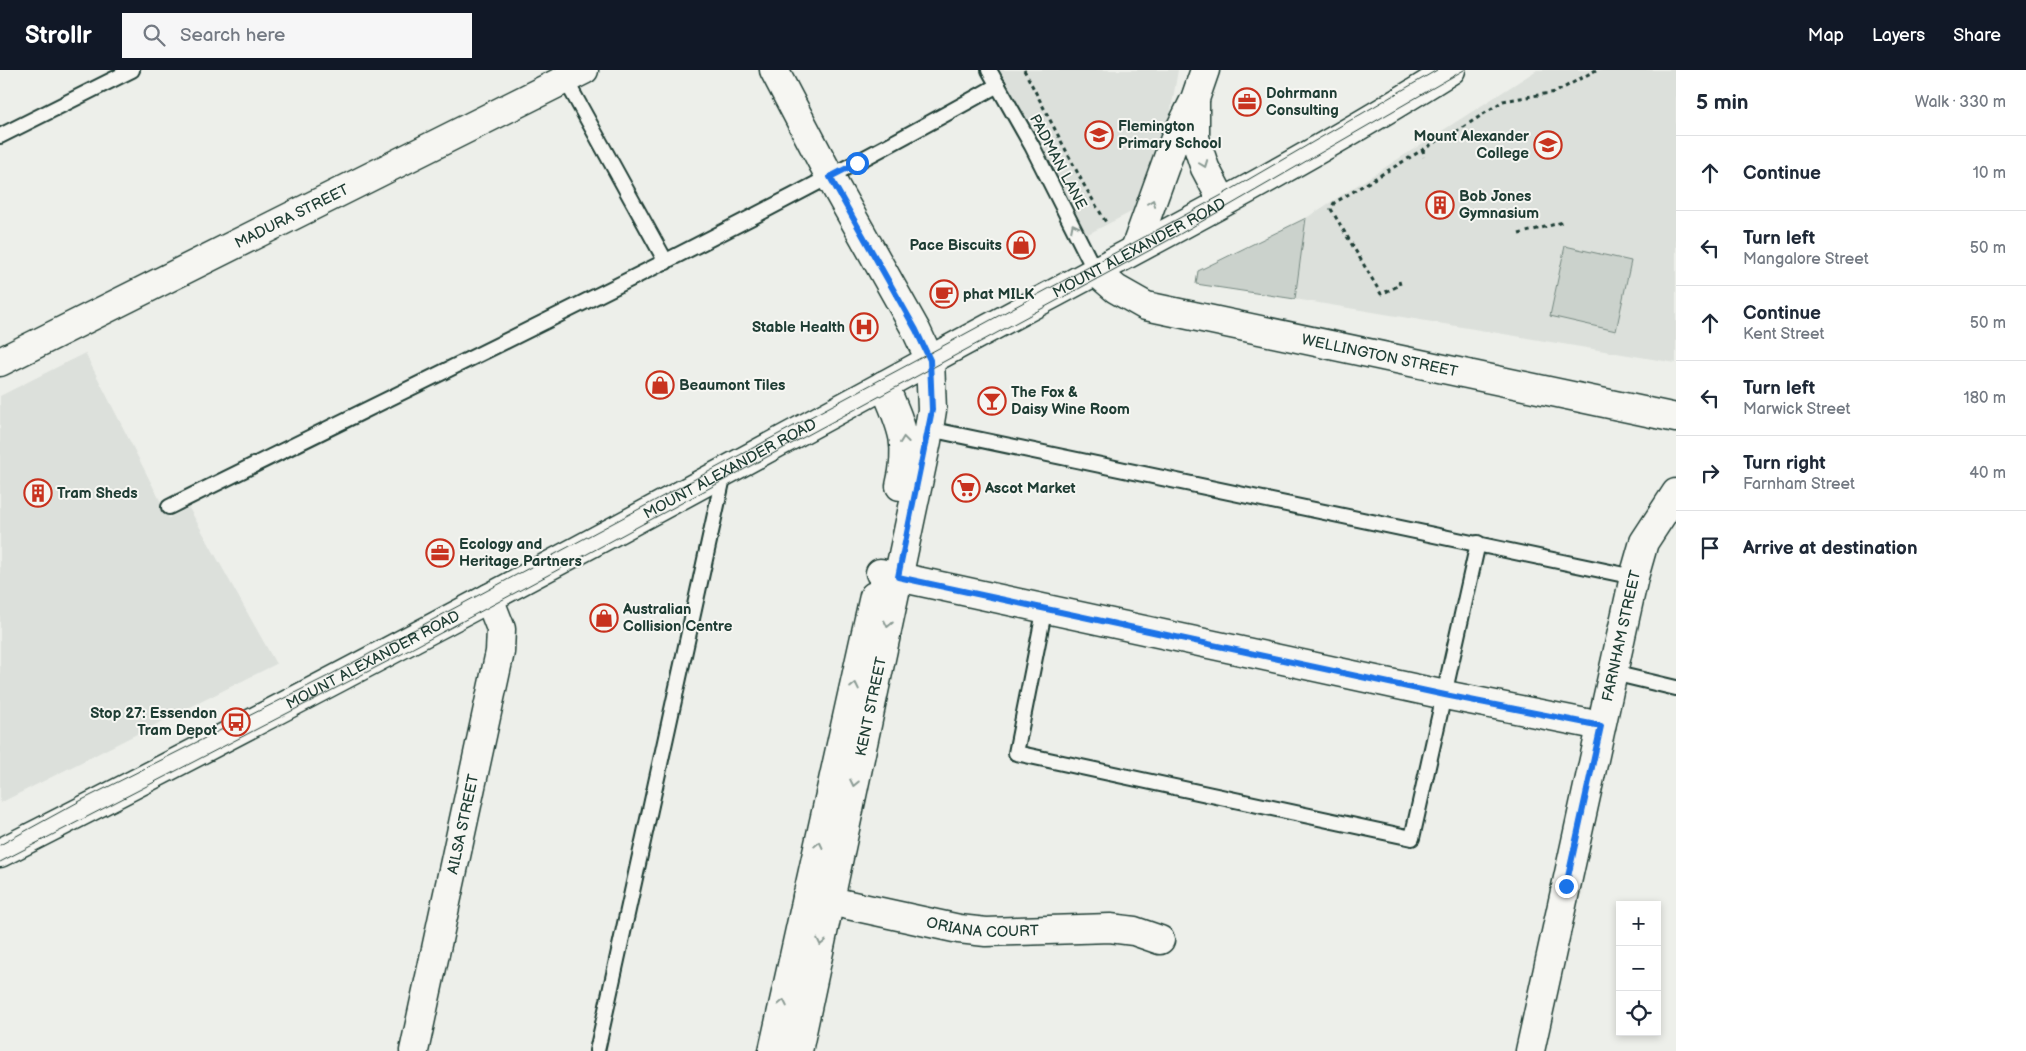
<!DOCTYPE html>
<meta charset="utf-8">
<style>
:root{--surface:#fff;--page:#f6f6f7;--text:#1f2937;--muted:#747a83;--line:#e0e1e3;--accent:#111827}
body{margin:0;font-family:"Balsamiq Sans",sans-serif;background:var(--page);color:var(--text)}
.controls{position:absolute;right:15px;bottom:15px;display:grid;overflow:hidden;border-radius:0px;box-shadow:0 2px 8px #0003}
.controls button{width:45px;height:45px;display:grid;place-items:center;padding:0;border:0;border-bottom:1px solid var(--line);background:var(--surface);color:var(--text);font:25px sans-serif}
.stop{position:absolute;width:15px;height:15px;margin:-11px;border:4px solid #1a73e8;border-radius:50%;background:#fff}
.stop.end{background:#1a73e8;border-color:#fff;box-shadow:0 1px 5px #0008}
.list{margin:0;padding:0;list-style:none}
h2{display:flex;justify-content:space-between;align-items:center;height:65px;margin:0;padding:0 20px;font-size:21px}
h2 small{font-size:16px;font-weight:400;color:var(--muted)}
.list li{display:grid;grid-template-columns:32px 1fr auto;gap:15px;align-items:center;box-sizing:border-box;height:75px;padding:0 20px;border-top:1px solid var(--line)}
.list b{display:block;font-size:19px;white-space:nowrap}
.list p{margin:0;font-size:16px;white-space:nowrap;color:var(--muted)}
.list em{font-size:16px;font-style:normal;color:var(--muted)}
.icon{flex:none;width:28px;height:28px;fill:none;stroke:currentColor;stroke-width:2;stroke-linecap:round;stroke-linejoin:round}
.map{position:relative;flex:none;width:1676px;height:981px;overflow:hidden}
header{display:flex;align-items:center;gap:30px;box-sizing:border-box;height:70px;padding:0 25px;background:var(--accent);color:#fff}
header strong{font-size:24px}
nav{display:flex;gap:28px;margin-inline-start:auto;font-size:18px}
.search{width:350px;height:45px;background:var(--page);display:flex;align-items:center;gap:12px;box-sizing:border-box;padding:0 18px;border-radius:0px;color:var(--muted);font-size:19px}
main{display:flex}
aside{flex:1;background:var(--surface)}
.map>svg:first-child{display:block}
.built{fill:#dce0db}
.green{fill:#cbd2cc;stroke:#758880}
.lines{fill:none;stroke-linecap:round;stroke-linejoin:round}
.lane-casing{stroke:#1f3d34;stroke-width:18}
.street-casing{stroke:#1f3d34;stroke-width:31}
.secondary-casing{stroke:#1f3d34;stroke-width:31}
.primary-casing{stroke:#1f3d34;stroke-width:31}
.path{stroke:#1f3d34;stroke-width:3;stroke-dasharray:4 4;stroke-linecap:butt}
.lane{stroke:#f6f6f2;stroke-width:14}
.street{stroke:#f6f6f2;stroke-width:28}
.secondary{stroke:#f6f6f2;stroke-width:28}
.primary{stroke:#f6f6f2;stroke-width:28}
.tram{stroke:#1f3d34;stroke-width:1}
.oneway{stroke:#8a9a93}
.route{stroke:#1a73e8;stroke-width:6}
.labels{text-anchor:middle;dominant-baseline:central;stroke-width:4;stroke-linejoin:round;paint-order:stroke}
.poi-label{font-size:15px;font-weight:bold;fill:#1f3d34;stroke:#f6f6f2;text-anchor:start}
.street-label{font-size:15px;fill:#1f3d34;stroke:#f6f6f2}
</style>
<header>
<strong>Strollr</strong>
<div class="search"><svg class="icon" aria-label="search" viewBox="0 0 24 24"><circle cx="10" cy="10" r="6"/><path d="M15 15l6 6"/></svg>Search here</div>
<nav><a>Map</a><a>Layers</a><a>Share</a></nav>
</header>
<main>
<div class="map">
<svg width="1676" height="981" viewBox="0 0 1676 981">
<rect width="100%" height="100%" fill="#edefea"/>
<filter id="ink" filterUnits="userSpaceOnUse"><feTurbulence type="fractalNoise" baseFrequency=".02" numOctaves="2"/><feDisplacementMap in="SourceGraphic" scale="10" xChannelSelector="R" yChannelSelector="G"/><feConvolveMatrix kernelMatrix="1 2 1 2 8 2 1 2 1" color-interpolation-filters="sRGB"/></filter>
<g filter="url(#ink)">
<g class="built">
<path d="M997,0h181l-23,130 -69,35z"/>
<path d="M1537,0h139v293l-381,-64 11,-81z"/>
<path d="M85,283l84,165 20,-10 87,156 -276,139v-407z"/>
</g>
<g class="green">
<path d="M1306,148l-11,81 -99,-15 2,-13z"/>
<path d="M1565,176l66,15 -15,70 -66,-15z"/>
</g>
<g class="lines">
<g class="lane-casing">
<g id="lane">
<path d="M989,0l43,76 63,125"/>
<path d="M563,5l103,187"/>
<path d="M0,66l132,-66"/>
<path d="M929,359l705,148"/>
<path d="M169,437c278,-138 558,-270 829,-422"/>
<path d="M1045,537l-29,146 396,85 66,-295"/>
<path d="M1613,603l63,15"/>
<path d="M597,981l127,-578"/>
</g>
</g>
<g class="street-casing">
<g id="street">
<path d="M774,0l56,107 86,153 14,30"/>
<path d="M1195,33v35l10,30 18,34"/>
<path d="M1135,179l39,-108 21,-42 10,-29"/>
<path id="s1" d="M0,292l584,-292"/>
<path d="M880,503l565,122 156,31"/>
<path id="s2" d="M807,826l152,33 27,3 124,-4 24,3 26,9"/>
<path id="s3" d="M414,981l86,-399 1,-23 -12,-31"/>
<path id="s4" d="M1530,981l104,-474 10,-35 32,-49"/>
</g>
</g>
<g class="secondary-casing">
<g id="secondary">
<path id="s5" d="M1095,201l21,18 30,17 530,112"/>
<path d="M884,315c17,40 27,57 16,101"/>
<path d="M773,981l101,-455"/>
<path id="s6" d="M798,981l129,-610 5,-31 -2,-50"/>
</g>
</g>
<g class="primary-casing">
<g id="primary">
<path id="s7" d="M0,783c313,-159 622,-325 930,-493 174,-95 353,-184 521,-290"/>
</g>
</g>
<g class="path">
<path d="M1024,0l60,115 23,39"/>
<path d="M1423,79l1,8"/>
<path d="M1519,164l44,-12"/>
<path d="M1399,211l1,4 -19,9 -50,-85 3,-6 105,-63 17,-8 47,-31 53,-9 40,-22"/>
</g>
<use href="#lane" class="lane"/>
<use href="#street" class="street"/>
<use href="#secondary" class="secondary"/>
<use href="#primary" class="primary"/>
<g class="tram">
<path d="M0,775l80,-44 246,-124 602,-323 292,-158 217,-126"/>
<path d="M0,792l398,-206 534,-288 248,-134 284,-164"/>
</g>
</g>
<defs><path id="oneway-chevron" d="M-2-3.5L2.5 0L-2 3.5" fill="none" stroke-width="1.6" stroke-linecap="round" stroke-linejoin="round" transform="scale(1.25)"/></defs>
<g class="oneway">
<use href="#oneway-chevron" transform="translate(1204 94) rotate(69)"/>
<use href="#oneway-chevron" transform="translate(1152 133) rotate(-69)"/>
<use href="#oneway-chevron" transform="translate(1074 157) rotate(-117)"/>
<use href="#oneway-chevron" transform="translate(904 370) rotate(-97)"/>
<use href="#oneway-chevron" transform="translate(888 554) rotate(102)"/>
<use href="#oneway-chevron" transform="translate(855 616) rotate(-78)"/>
<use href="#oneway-chevron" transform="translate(854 713) rotate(102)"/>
<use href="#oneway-chevron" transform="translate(819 775) rotate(-77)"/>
<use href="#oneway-chevron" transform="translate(821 872) rotate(102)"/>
<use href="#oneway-chevron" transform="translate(783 933) rotate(-78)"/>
</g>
</g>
<g class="lines" filter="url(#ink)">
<path class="route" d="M857,93l-27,14 86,153 14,30 2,50 -34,167 547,118 156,31 -35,160"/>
</g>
<defs>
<g id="office-ring" transform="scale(1.4375)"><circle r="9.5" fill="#f6f6f2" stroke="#c8321e" stroke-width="1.5"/><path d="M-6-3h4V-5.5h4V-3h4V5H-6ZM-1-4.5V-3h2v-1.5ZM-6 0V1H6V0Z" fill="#c8321e"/></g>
<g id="school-ring" transform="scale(1.4375)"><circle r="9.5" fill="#f6f6f2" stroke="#c8321e" stroke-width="1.5"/><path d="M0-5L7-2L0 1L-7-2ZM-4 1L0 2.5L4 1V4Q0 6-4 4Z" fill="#c8321e"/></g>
<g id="building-ring" transform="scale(1.4375)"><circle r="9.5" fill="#f6f6f2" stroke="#c8321e" stroke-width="1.5"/><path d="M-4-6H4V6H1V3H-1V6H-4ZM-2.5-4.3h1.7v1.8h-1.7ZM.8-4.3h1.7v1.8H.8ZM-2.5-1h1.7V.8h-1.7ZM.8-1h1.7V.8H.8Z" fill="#c8321e"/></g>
<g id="shop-ring" transform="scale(1.4375)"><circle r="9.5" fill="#f6f6f2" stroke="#c8321e" stroke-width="1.5"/><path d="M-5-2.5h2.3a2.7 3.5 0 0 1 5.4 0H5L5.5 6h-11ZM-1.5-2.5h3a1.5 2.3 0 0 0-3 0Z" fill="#c8321e"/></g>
<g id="cafe-ring" transform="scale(1.4375)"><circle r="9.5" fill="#f6f6f2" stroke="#c8321e" stroke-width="1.5"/><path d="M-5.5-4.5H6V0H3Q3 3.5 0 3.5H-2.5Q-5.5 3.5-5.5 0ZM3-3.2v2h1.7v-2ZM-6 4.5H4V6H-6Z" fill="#c8321e"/></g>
<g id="hospital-ring" transform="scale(1.4375)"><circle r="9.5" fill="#f6f6f2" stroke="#c8321e" stroke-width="1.5"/><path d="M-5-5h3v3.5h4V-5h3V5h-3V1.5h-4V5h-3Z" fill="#c8321e"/></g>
<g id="bar-ring" transform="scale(1.4375)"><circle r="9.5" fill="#f6f6f2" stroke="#c8321e" stroke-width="1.5"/><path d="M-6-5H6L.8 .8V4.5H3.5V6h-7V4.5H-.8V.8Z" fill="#c8321e"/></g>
<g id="supermarket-ring" transform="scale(1.4375)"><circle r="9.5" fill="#f6f6f2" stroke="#c8321e" stroke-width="1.5"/><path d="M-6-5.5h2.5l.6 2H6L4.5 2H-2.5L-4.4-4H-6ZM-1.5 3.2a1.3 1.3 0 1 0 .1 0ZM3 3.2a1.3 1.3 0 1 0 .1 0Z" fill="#c8321e"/></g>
<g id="bus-ring" transform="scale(1.4375)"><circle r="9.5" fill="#f6f6f2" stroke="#c8321e" stroke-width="1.5"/><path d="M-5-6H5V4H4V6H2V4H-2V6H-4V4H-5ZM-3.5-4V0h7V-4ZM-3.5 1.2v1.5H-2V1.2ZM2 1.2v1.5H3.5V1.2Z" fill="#c8321e"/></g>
</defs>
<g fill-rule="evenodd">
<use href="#office-ring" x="1247" y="32"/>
<use href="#school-ring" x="1099" y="65"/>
<use href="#school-ring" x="1548" y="75"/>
<use href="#building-ring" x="1440" y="135"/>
<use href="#shop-ring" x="1021" y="175"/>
<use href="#cafe-ring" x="944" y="224"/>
<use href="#hospital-ring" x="864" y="257"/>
<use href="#shop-ring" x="660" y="315"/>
<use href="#bar-ring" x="992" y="331"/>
<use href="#supermarket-ring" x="966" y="418"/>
<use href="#building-ring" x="38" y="423"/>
<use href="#office-ring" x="440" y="483"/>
<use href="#shop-ring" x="604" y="548"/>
<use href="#bus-ring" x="236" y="652"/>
</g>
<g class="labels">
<g class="poi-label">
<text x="1266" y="23">Dohrmann<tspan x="1266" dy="17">Consulting</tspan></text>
<text x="1118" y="56">Flemington<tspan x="1118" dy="17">Primary School</tspan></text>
<text x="1529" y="66" text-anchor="end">Mount Alexander<tspan x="1529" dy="17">College</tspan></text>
<text x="1459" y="126">Bob Jones<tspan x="1459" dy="17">Gymnasium</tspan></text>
<text x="1002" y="175" text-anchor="end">Pace Biscuits</text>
<text x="963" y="224">phat MILK</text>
<text x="845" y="257" text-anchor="end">Stable Health</text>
<text x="679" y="315">Beaumont Tiles</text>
<text x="1011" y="322">The Fox &amp;<tspan x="1011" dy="17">Daisy Wine Room</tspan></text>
<text x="985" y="418">Ascot Market</text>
<text x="57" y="423">Tram Sheds</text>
<text x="459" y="474">Ecology and<tspan x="459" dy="17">Heritage Partners</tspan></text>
<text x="623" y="539">Australian<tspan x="623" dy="17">Collision Centre</tspan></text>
<text x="217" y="643" text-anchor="end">Stop 27: Essendon<tspan x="217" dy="17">Tram Depot</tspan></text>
</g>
<g class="street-label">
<text transform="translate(1058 92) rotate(62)">PADMAN LANE</text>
<text stroke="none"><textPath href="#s1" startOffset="326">MADURA STREET</textPath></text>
<text stroke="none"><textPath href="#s7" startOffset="1290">MOUNT ALEXANDER ROAD</textPath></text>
<text stroke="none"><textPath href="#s5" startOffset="301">WELLINGTON STREET</textPath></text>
<text stroke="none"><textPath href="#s7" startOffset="825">MOUNT ALEXANDER ROAD</textPath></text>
<text stroke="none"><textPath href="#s4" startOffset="425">FARNHAM STREET</textPath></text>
<text stroke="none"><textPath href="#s7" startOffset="420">MOUNT ALEXANDER ROAD</textPath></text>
<text stroke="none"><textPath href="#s6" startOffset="352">KENT STREET</textPath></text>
<text stroke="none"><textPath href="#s3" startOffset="232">AILSA STREET</textPath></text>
<text stroke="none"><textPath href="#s2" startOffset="179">ORIANA COURT</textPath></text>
</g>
</g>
</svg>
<div class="controls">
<button>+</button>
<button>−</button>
<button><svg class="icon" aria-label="locate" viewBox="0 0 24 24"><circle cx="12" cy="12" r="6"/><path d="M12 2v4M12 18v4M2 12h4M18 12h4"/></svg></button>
</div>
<div class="stop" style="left:857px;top:93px"></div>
<div class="stop end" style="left:1566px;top:816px"></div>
</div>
<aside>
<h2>5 min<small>Walk · 330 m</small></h2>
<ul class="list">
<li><svg class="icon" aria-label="ahead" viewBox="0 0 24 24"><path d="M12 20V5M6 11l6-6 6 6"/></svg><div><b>Continue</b></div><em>10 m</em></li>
<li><svg class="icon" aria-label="left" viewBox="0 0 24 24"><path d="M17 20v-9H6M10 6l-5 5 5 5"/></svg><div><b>Turn left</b><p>Mangalore Street</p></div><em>50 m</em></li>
<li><svg class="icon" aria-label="ahead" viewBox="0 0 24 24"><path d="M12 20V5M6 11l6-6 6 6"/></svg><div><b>Continue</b><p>Kent Street</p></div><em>50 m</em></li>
<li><svg class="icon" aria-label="left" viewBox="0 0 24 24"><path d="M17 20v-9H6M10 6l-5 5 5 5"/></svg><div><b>Turn left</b><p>Marwick Street</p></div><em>180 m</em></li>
<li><svg class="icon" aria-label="right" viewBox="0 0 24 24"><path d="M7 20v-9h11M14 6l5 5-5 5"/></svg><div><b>Turn right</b><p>Farnham Street</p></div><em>40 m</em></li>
<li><svg class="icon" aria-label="arrive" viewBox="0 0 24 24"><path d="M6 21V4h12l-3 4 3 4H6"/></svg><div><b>Arrive at destination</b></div></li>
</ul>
</aside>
</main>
